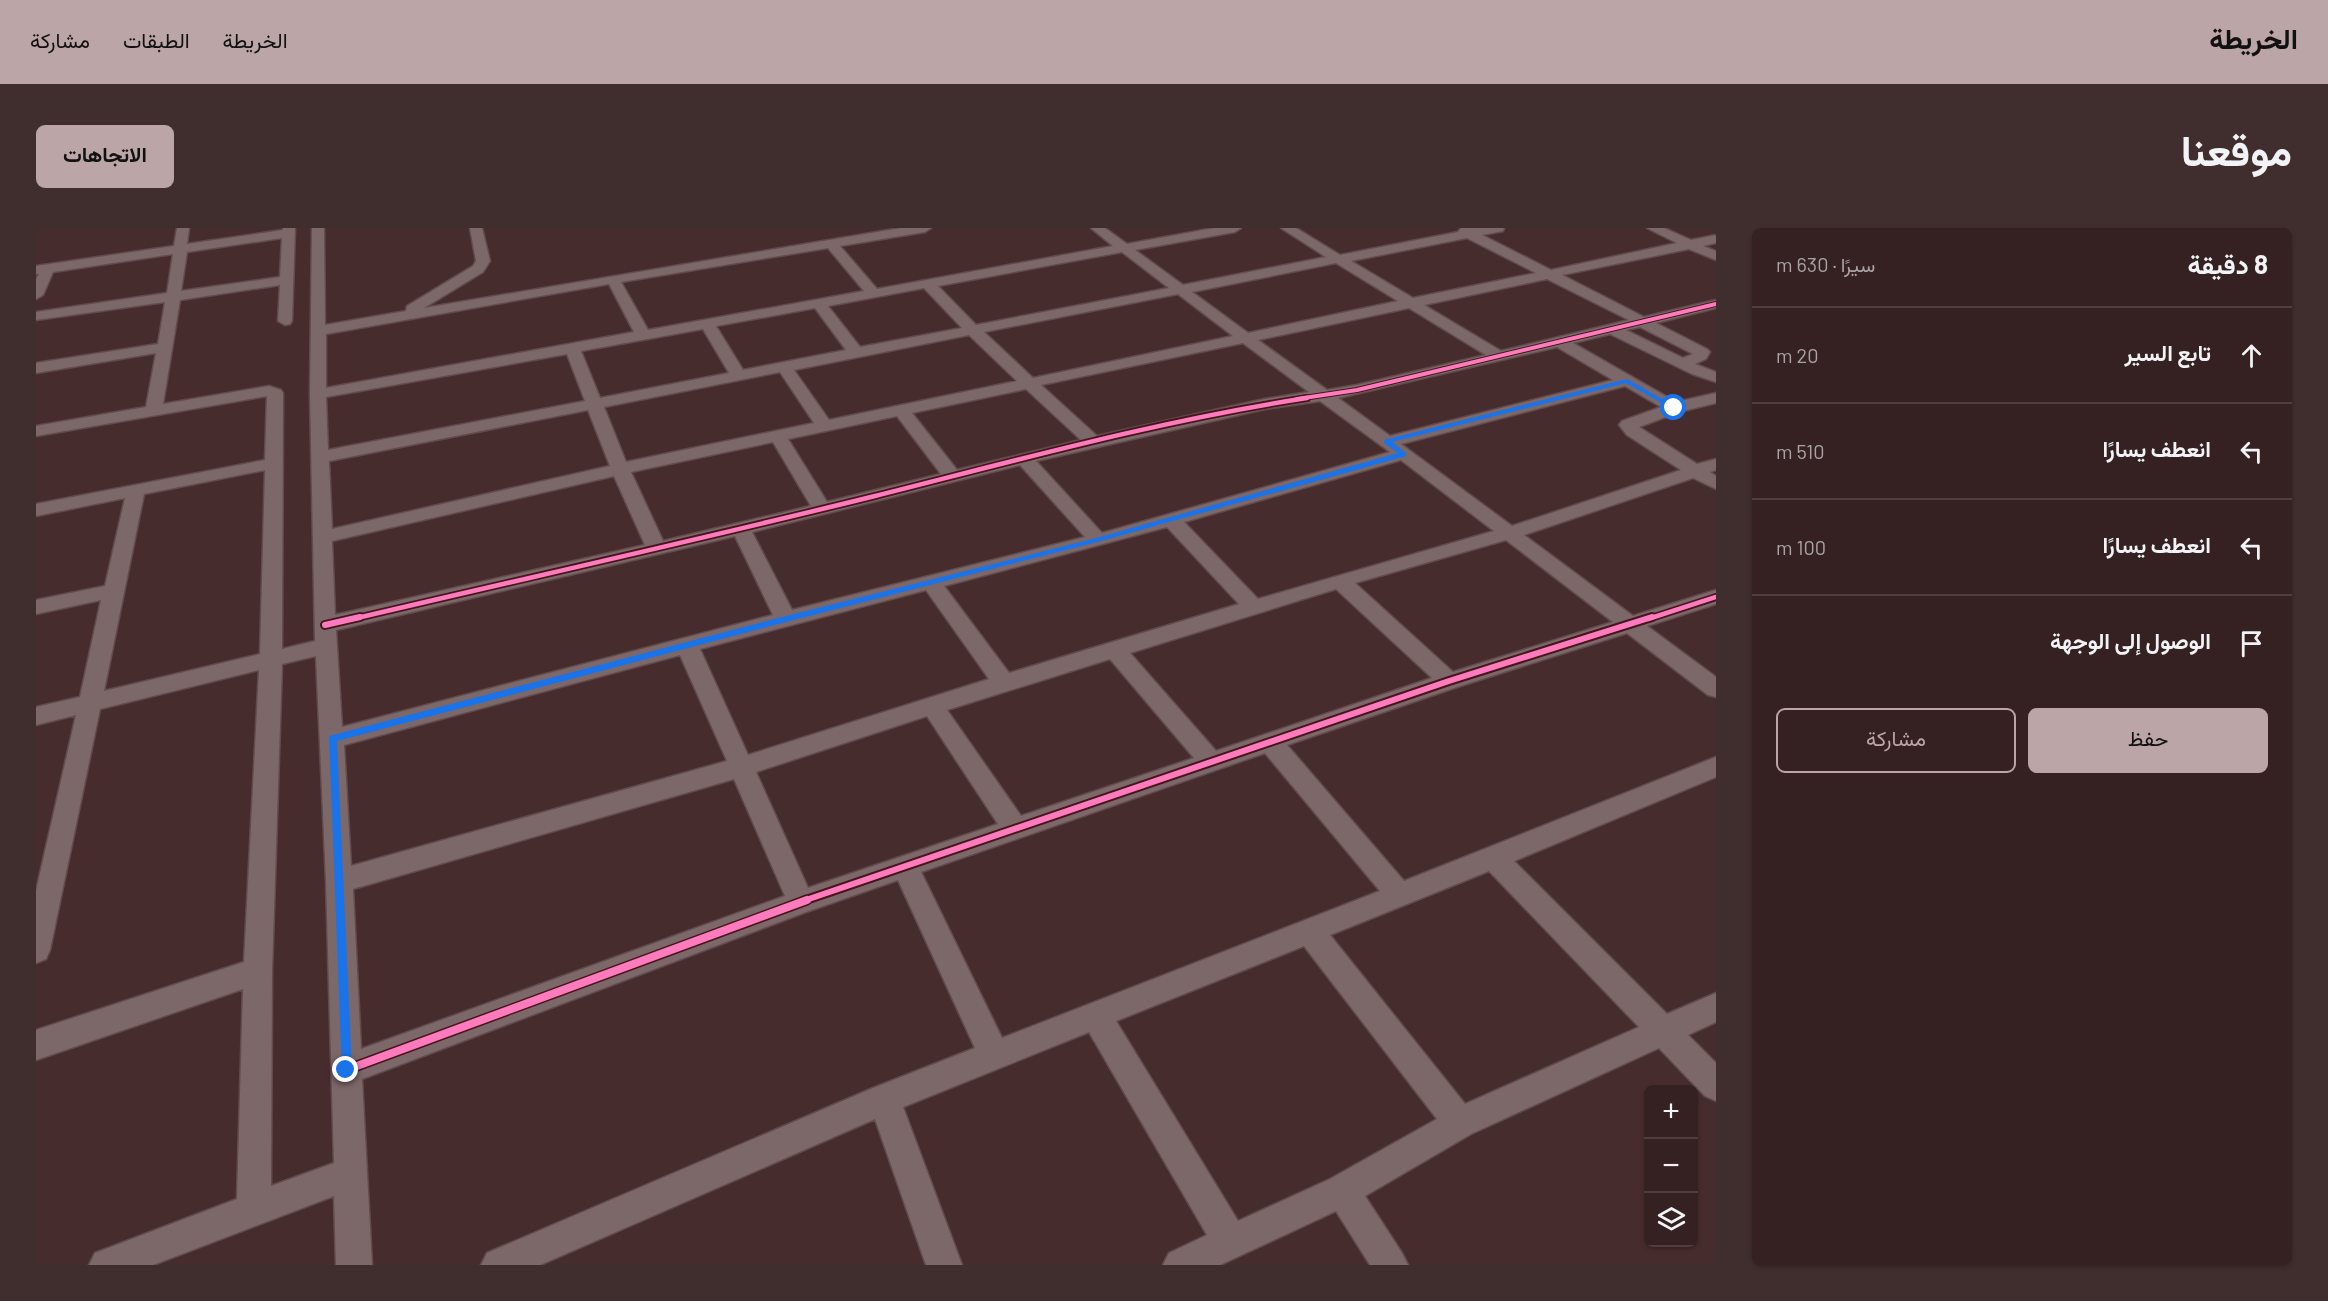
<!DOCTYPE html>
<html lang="ar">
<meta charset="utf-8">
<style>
:root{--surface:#352122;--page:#402e2f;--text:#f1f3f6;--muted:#aaa3a5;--line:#4f3e40;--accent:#bca5a6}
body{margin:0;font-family:Barlow,Vazirmatn,sans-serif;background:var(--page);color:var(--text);direction:rtl}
.controls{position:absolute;right:18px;bottom:18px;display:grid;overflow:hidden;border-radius:9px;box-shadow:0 2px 4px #0004}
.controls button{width:54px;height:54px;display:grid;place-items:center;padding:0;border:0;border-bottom:2px solid var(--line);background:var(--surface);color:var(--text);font:30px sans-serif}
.stop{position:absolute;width:18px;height:18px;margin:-14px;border:4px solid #1a73e8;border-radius:50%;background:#fff}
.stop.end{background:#1a73e8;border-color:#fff;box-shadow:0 2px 6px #0008}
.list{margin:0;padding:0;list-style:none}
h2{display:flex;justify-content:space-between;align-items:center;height:78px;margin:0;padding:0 24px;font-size:26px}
h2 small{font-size:20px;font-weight:400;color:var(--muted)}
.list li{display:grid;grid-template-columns:39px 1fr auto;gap:18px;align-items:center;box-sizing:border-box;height:96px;padding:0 24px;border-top:2px solid var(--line)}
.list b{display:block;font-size:22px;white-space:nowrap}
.list em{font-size:20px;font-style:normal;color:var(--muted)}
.actions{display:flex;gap:12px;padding:18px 24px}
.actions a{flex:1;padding:14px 0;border:2px solid var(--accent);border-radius:9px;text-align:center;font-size:21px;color:var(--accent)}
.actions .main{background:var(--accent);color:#111}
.icon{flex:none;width:33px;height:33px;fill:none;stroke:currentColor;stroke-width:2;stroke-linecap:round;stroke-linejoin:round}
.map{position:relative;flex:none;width:1680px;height:1037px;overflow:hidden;direction:ltr;border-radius:9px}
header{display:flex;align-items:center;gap:36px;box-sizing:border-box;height:84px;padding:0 30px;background:var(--accent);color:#111}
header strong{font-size:28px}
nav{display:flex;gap:33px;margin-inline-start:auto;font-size:21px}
.intro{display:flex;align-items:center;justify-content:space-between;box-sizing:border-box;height:144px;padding:0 36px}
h1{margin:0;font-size:42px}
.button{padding:15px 27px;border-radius:9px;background:var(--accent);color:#111;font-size:21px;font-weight:700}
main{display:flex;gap:36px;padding:0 36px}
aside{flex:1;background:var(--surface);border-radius:9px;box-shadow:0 2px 4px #0004}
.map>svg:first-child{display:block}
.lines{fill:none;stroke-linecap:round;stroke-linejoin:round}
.street-casing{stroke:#614b4d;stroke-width:3}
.street{fill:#7d6869;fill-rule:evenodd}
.cycleway-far3-casing{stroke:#47151b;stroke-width:6}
.cycleway-far2-casing{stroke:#47151b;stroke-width:8}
.cycleway-far1-casing{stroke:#47151b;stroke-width:10}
.cycleway-casing{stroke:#47151b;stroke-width:11}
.cycleway-far3{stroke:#fd7abc;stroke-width:4}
.cycleway-far2{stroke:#fd7abc;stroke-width:4.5}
.cycleway-far1{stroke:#fd7abc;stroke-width:6}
.cycleway{stroke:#fd7abc;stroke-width:8}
.route{fill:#1a73e8}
</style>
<header>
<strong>الخريطة</strong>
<nav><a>الخريطة</a><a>الطبقات</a><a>مشاركة</a></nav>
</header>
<div class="intro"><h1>موقعنا</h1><a class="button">الاتجاهات</a></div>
<main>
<aside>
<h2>8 دقيقة<small>سيرًا · 630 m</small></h2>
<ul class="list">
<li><svg class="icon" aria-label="ahead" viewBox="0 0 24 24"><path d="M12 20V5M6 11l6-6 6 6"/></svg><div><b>تابع السير</b></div><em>20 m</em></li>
<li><svg class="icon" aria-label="left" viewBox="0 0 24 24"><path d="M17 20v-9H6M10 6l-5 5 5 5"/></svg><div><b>انعطف يسارًا</b></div><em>510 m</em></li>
<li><svg class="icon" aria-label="left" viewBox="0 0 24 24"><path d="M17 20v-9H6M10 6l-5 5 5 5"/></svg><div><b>انعطف يسارًا</b></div><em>100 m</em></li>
<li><svg class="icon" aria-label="arrive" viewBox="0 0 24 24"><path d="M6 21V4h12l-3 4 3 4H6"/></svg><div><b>الوصول إلى الوجهة</b></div></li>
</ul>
<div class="actions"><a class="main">حفظ</a><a>مشاركة</a></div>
</aside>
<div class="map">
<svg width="1680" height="1037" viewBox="0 0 1680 1037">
<rect width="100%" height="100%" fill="#472c2e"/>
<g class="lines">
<g class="street-casing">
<path id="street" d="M141,0h12l-2,16 96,-14v-2h12l-3,93 -2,3 -5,1 -7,-4 2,-36 -100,15 -17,104 106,-18 12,4 2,3 -1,256 33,-8 -5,-247 2,-166h12l1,97 81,-14 1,-5 66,-40 3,-5 -6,-33h12l8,33 -7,11 -59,36 477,-80h30l-6,4 -85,14 37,43 236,-43 -22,-18h14l22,16 87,-16h27l-6,4 -100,18 48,35 143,-28 -45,-29h15l44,27 118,-23 3,-4h43l-1,3 -21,4 69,35 126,-27 -30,-15h17l27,12 25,-5v8l-13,3 13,5v9l-27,-11 -127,26 82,42 72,-17v8l-60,15 51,26 3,3 -4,7 -11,5 21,8v10l-24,-8 -82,-40 -37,9 103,59 40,-9v10l-37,9 -40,15 58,37 19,-5v11l-6,2 6,4v13l-23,-11 -169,57 109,81 83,-26v14l-69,22 69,51v20l-8,-2 -81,-62 -170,54 -170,58 117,136 312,-124v20l-202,84 153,153 49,-21v29l-28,13 28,28v38l-11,-5 -46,-48 -188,86 -106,62 37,57 6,12h-38l-34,-54 -116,54h-57l6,-12 38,-18 -118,-203 -186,75 59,158h-36l-51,-146 -335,146h-59l6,-12 386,-165 102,-40 -77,-168 -92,32 -444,167 10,186h-36l-2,-69 -181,69h-64l6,-12 142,-54 6,-210 -207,71v-30l208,-68 15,-292 -159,39 -50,241 -4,9 -10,4v-72l40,-176 -40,10v-18l44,-10 21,-97 -65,14v-14l69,-14 20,-88 -89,18v-12l229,-44 2,-64 -231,40v-10l110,-19 10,-54 -120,20v-10l122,-19 7,-42 -129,18v-8l131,-19 6,-39 -120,18 -10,23 -7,4v-20l3,-5h-3v-8l138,-20zM246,10l-2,39 -99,14 6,-39zM1431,10l69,35 -123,25 -62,-37zM792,20l36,43 -216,39 -27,-48zM1086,24l47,36 -193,37 -38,-39zM1300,35l62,38 -150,32 -56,-41zM1511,51l82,41 -128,31 -77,-46zM573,56l25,48 -308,56v-54zM888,60l38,40 -102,19 -32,-41zM1142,66l55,42 -200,42 -49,-46zM779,80l31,42 -103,20 -27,-44zM1373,80l77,47 -129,30 -30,5 -69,-50zM1604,99l53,27 -10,4 -57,-28zM667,101l26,44 -129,25 -19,-47zM933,107l48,46 -188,39 -35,-50zM1207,115l66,49 -44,7 -168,37 -56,-51zM1521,119l56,33 -223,56 -52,-38zM531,126l18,47 -257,49 -2,-53zM744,144l34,51 -188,39 -22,-55zM1589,158l36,21 -39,14 -3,4 8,10 54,35 -169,56 -111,-82zM990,161l55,51 -124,30 -45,-57zM1284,173l70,51 -288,81 -66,-72 229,-52zM552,182l22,56 -278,63 -3,-68zM861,188l44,58 -114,28 -39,-63zM737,214l38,64 -148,35 -32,-69zM1365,232l93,71 -236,68 -74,-77zM984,237l65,72 -293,73 -40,-78zM229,242l-5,184 -156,37 40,-197zM578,248l31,69 -310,70 -3,-74zM1131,299l72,77 -230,69 -65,-87zM699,308l38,79 -431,112 -6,-97zM1470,312l107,82 -160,50 -98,-89zM1300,361l96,89 -216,73 -86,-98zM890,362l63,89 -241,76 -48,-106zM644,427l47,106 -376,105 -7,-121zM280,428l10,225 8,282 -63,23 1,-215 10,-307zM1074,431l84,99 -173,58 -74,-106zM891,488l71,108 -190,64 -52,-116zM1229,525l115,138 -378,147 -81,-166zM698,551l51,117 -424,153 -8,-160zM1453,643l150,156 -174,77 -135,-169zM1268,718l133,173 -107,60 -92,42 -122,-200z"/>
</g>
<use href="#street" class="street"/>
<g class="cycleway-far3-casing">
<path id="cycleway-far3" d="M1261,171l60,-9 359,-86"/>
</g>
<g class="cycleway-far2-casing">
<g id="cycleway-far2">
<path d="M317,391c174,-41 349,-80 522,-123 143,-36 287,-76 432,-98"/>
<path d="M1612,391l68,-22"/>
</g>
</g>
<g class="cycleway-far1-casing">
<g id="cycleway-far1">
<path d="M289,397l35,-8"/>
<path d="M767,673l646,-220 203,-64"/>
</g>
</g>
<g class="cycleway-casing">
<path id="cycleway" d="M310,842l461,-170"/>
</g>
<use href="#cycleway-far3" class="cycleway-far3"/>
<use href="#cycleway-far2" class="cycleway-far2"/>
<use href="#cycleway-far1" class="cycleway-far1"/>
<use href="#cycleway" class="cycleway"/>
</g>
<path class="route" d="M1591,151l51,29 -6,1 -46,-26 -234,59 14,11v3l-305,85 -315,81 -449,119 15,329 -1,4 -5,2 -4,-2 -13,-338 457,-120 310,-78 302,-85 -14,-10v-3z"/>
</svg>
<div class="controls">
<button>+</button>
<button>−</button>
<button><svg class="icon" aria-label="layers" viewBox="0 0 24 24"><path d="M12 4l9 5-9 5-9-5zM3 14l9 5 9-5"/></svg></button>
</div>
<div class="stop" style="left:1638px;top:180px"></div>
<div class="stop end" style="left:310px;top:842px"></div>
</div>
</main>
